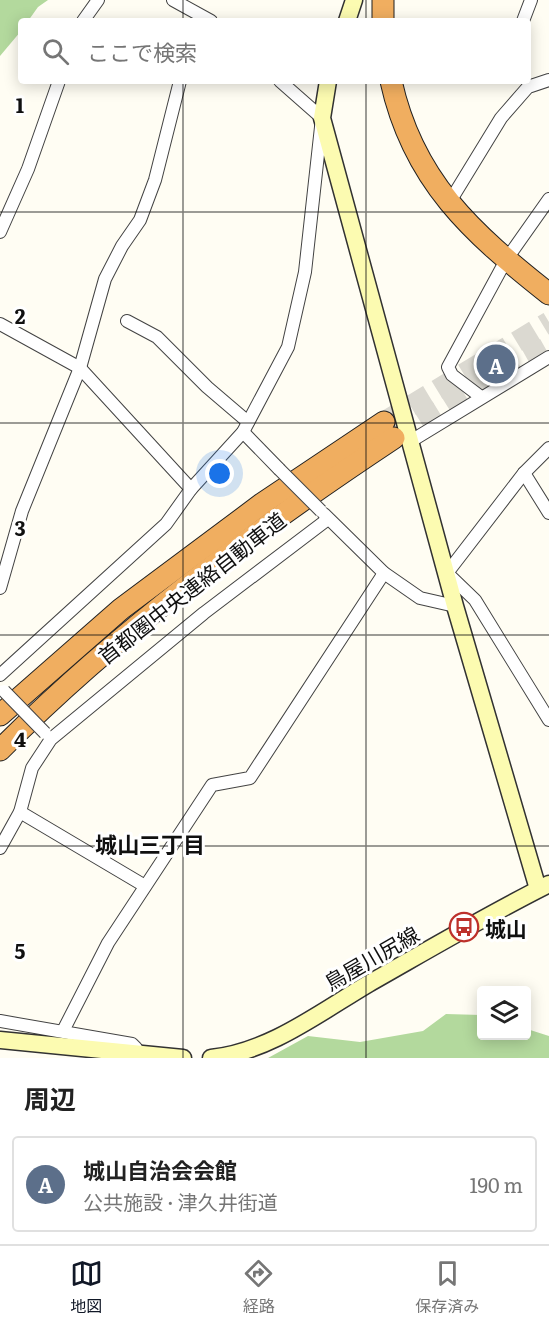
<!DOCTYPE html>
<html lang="ja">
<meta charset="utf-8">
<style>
:root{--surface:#fff;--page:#f2f2f2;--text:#222;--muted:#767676;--line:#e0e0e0;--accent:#111827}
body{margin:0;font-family:Literata,"Noto Sans JP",serif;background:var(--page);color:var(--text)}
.controls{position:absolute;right:18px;bottom:18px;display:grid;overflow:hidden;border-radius:6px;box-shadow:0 3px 15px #0003}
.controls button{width:54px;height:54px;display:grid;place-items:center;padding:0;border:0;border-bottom:2px solid var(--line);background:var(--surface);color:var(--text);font:30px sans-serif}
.you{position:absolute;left:220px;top:474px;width:21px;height:21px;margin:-15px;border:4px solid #fff;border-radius:50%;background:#1a73e8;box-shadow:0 0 0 9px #1a73e833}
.badge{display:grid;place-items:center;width:39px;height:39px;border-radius:50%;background:var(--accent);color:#fff;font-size:20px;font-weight:700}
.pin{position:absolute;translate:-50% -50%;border:3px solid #fff;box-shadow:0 2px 6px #0006}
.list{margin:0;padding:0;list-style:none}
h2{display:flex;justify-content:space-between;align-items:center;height:78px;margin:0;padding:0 24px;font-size:26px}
h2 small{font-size:20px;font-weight:400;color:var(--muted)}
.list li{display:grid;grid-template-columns:39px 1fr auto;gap:18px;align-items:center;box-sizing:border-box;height:96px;margin:0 12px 12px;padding:0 12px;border:2px solid var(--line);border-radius:6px}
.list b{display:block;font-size:22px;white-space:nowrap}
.list p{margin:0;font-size:20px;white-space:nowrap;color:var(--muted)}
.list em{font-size:20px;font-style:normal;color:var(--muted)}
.icon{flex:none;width:33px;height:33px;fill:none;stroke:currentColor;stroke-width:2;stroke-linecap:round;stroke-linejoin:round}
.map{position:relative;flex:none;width:549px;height:1058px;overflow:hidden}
.search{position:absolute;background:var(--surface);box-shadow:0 3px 15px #0003;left:18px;right:18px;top:18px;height:66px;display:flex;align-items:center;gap:15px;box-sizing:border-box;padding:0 21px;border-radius:6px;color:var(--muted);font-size:22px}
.sheet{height:186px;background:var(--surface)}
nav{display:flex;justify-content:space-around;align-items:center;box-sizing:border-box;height:84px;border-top:2px solid var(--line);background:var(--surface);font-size:16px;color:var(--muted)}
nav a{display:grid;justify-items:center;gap:3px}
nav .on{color:var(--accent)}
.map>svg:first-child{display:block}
.forest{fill:#b3d99d}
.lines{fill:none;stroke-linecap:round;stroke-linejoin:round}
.highway-tunnel{stroke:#dbd9d1;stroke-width:21;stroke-dasharray:21 10;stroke-linecap:butt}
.street-casing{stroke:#434343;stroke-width:14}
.secondary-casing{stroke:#323232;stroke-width:19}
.highway-casing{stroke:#212121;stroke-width:23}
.street{stroke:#fff;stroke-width:12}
.secondary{stroke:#fcfbb1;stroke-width:16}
.highway{stroke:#f0ae60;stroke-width:21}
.street-bridge-casing{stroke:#434343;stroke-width:14;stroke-linecap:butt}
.street-bridge{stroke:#fff;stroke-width:12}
.grid{fill:none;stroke:#101010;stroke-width:1.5;stroke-opacity:0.55}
.labels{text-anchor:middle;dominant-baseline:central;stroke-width:6;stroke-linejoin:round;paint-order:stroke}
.street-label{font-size:21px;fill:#101010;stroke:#fff}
.poi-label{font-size:21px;font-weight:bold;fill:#101010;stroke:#fff;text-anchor:start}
.neighbourhood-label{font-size:22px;font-weight:bold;fill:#101010;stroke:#fff}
.grid-label{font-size:20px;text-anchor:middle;font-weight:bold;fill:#101010;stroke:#fff;stroke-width:6;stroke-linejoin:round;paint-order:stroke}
</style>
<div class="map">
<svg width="549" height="1058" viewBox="0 0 549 1058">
<rect width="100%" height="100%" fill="#fffdf3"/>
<g class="forest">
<path d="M0,0h48l-10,7 -10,14h-7v10l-21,25z"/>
<path d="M446,1014l35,1 1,21h44l1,-7 22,7v22h-281l40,-22 52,6 63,-11z"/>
</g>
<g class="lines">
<g class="highway-tunnel">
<path d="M384,422l165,-100"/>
<path d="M394,438l85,-53 70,-39"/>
</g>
<g class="street-casing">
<g id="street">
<path d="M173,0l38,21"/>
<path d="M83,21l15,-21"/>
<path d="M523,21l8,-21"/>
<path d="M449,203l52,-85 27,-31 21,-7"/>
<path d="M0,232l28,-63 31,-88"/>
<path d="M127,321l30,16 50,50 41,35"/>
<path d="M0,324l80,44 111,121"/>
<path d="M481,397l-29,-22 -4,-8 58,-107 43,-61"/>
<path d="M243,432l36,37"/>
<path d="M411,441l138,-84"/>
<path d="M549,448l-25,25 -77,100 28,27 74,120"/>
<path d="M524,473l25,40"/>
<path d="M324,514l60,59 36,25 35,8"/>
<path d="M0,588l22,-77 58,-143 25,-89 17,-33 18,-26 15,-40 25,-99"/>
<path d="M0,675l166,-151 25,-35 52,-57 45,-85 17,-75 17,-154 -42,-37"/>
<path d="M20,812l125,74"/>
<path d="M0,848l20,-36 12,-44 19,-29 153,-126 124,-94"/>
<path d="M0,1021l132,23 4,4 1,6"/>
<path d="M63,1031l45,-88 104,-158 38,-7 134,-205"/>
</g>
</g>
<g class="secondary-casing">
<g id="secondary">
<path d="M347,21l7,-21"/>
<path d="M328,81l-6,37 133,488 83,283"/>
<path d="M0,1040l183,18"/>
<path d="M211,1058c58,-6 108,-45 157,-74 60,-34 119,-69 181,-100"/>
</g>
</g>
<g class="highway-casing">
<g id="highway">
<path d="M383,0v21"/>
<path d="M391,81c22,100 81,152 158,213"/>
<path d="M0,715l121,-106 142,-106 121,-81"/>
<path d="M0,750c118,-119 254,-219 394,-312"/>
</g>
</g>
<use href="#street" class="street"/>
<use href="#secondary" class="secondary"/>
<use href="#highway" class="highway"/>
<g class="street-bridge-casing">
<g id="street-bridge">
<path d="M279,469l42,42"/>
<path d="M4,691l41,42"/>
</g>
</g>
<use href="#street-bridge" class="street-bridge"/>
</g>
<path class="grid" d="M183,0v21M366,0v21M183,81v977M366,81v977M0,212h549M0,423h549M0,635h549M0,846h549"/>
<defs>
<g id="bus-ring" transform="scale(1.5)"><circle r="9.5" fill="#fff" stroke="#bd312b" stroke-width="1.5"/><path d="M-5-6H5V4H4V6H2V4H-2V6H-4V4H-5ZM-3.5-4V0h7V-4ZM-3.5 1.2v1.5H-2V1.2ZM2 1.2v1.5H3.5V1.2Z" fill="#bd312b"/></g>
</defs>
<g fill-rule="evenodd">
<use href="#bus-ring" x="464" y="927"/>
</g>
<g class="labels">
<g class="street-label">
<text transform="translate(191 587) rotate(-38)">首都圏中央連絡自動車道</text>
<text transform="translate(371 957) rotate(-30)">鳥屋川尻線</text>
</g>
<g class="poi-label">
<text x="485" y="927">城山</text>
</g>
<g class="neighbourhood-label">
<text x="150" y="843">城山三丁目</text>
</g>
</g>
<g class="grid-label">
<text x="20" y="113">1</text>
<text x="20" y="324">2</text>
<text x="20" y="536">3</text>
<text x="20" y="747">4</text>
<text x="20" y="959">5</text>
</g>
</svg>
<div class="controls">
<button><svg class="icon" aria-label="layers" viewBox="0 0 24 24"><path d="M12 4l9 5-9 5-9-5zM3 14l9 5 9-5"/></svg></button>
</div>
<div class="you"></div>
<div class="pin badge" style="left:496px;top:364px;background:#5c6f8a">A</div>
<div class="search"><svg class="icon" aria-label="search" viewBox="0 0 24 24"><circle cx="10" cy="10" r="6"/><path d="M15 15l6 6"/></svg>ここで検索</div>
</div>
<section class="sheet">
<h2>周辺<small></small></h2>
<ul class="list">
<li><span class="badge" style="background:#5c6f8a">A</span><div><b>城山自治会会館</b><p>公共施設 · 津久井街道</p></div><em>190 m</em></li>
</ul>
</section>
<nav>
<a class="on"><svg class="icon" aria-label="map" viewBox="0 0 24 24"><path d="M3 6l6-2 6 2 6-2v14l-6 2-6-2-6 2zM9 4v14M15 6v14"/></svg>地図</a>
<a><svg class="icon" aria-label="directions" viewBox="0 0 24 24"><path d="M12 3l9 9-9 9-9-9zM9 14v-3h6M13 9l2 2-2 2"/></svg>経路</a>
<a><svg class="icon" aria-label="saved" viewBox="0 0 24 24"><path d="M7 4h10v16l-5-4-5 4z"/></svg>保存済み</a>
</nav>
